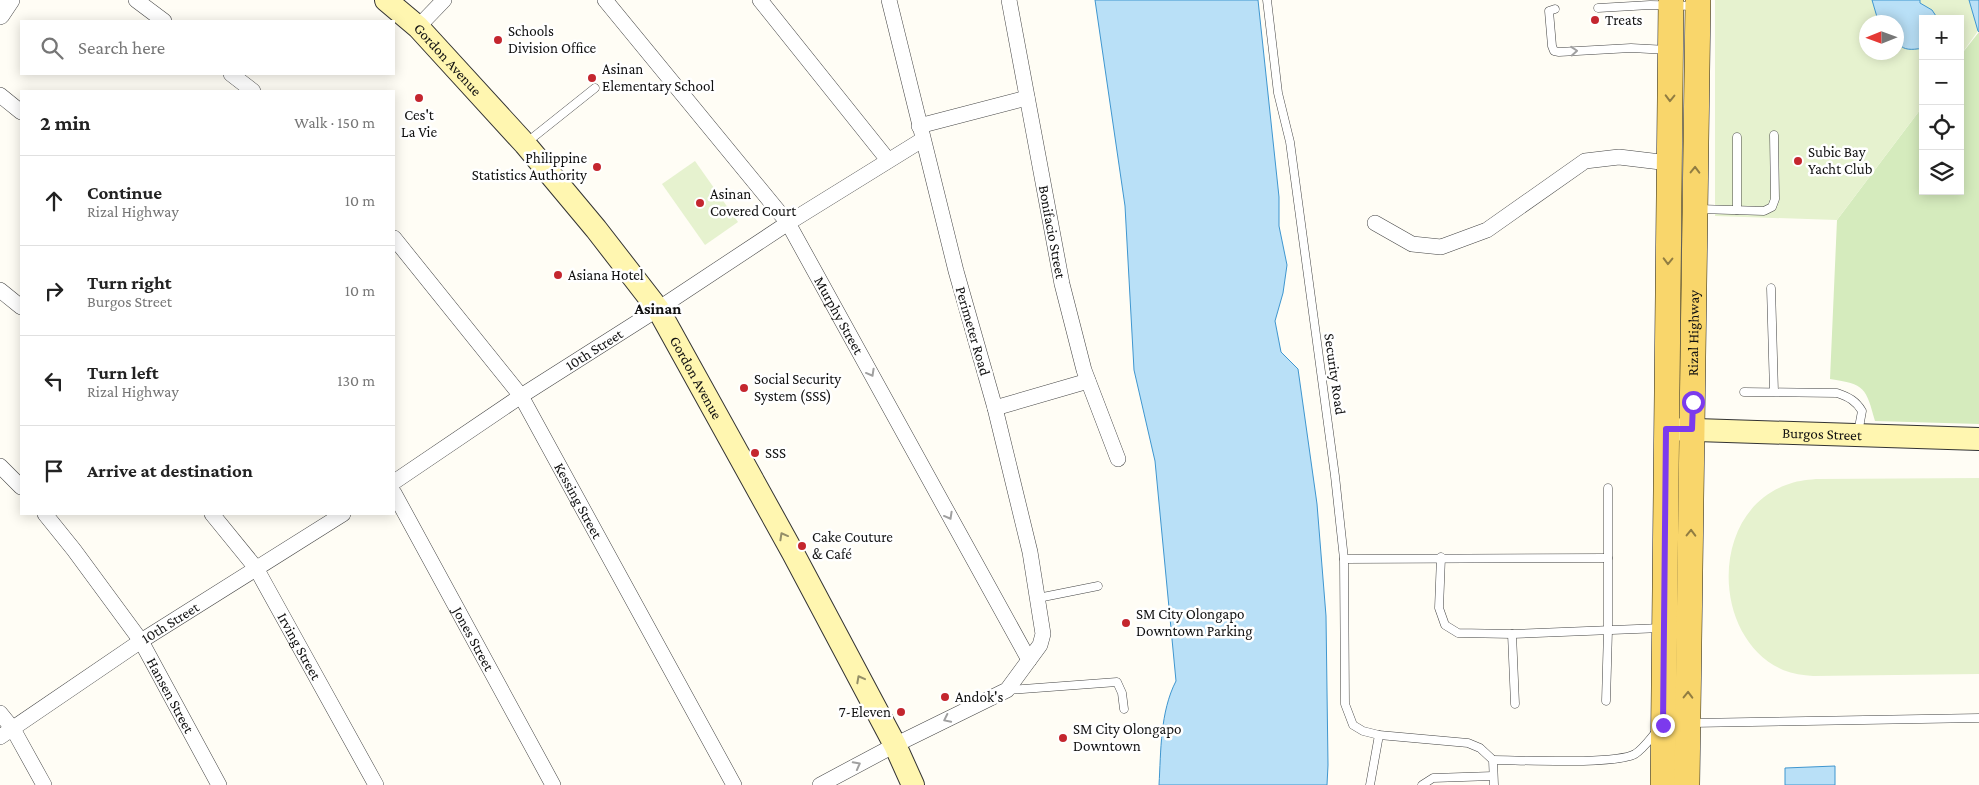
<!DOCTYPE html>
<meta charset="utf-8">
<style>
:root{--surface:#fff;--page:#f6f6f6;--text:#222;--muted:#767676;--line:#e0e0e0}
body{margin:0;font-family:"Crimson Pro",serif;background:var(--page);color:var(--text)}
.controls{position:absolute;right:15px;top:15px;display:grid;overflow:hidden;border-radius:0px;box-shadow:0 2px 12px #0003}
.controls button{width:45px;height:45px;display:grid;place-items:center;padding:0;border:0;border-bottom:1px solid var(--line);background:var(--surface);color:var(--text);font:25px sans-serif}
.compass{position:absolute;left:1859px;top:15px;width:45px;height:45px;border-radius:50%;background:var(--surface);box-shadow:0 2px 12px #0003;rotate:269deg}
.stop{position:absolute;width:15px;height:15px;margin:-11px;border:4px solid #7c3aed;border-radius:50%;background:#fff}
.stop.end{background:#7c3aed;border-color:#fff;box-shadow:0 1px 5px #0008}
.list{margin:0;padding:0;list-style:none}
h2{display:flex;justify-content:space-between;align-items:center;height:65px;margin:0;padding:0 20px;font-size:21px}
h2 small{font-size:16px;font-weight:400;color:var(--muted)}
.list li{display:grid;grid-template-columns:32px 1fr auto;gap:15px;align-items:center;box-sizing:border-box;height:90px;padding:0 20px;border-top:1px solid var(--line)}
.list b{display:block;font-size:19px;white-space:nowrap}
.list p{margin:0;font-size:16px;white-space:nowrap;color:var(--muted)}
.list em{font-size:16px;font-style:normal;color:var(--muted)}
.icon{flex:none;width:28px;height:28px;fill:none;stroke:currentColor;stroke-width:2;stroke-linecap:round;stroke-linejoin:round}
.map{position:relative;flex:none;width:1979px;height:785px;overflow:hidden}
.search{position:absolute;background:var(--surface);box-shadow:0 2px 12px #0003;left:20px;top:20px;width:375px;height:55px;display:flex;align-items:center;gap:12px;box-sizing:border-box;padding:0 18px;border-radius:0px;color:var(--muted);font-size:19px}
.panel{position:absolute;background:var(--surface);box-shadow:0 2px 12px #0003;left:20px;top:90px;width:375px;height:425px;border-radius:0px}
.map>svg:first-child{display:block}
.green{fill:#d5ebbd}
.pitch{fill:#e6f2cf;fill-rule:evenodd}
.water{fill:#b9e0f7;stroke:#3f96cf}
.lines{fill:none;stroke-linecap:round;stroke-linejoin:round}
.service-casing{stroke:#444;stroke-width:9}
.minor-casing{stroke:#444;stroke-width:16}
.tertiary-casing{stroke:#444;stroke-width:20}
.secondary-casing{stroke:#333;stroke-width:24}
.primary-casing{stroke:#222;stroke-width:26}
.service{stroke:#fff;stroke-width:8}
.minor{stroke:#fff;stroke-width:15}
.tertiary{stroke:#fff;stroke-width:19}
.secondary{stroke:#fff6b0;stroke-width:22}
.primary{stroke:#f9d66b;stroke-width:25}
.oneway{stroke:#a0a0a0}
.oneway2{stroke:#917d42}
.oneway3{stroke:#948f68}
.route{stroke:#7c3aed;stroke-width:6}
.poi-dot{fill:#c4262e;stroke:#fff;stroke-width:2}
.labels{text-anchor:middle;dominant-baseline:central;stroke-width:5;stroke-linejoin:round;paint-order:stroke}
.poi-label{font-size:15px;fill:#111;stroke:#fff;text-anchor:start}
.street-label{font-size:15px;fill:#111;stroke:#fff}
.neighbourhood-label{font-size:16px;font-weight:bold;fill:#111;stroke:#fff}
</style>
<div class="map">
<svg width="1979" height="785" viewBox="0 0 1979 785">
<rect width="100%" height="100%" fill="#fffdf5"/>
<path class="green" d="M1979,32v392l-104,-3c-9,-33 -10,-37 -45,-42l7,-159 86,-114v85h37v-135z"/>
<g class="pitch">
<path d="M1715,0h254l9,31 -18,25v-37h-37v87l-86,114 -122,-4zM1866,22h30v30h-30z"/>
<path d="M695,161l43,61 -33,23 -43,-61z"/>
<path d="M1979,478v196l-166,2c-10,-1 -20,-2 -30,-6 -72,-32 -74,-157 3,-185 10,-4 19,-5 30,-6z"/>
</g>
<g class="water">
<path d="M1095,0h163l21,197v29l8,39 -4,28 -8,28 6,31 17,17 19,135 9,112 2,149 -1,20h-168c2,-34 1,-73 17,-104l-21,-220 -21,-91 -9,-164z"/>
<path d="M1872,0h48v3l12,7 6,9h-15v29c-25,5 -27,-4 -27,-26h-9l-10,-5z"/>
<path d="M1969,0h10v32l-1,-1z"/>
<path d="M1835,766v19h-50v-17z"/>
</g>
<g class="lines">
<g class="service-casing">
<g id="service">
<path d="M1267,0l11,93 12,49 45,334 9,83 1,145 8,21 10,6 16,4 89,8 12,5 13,12 1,25"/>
<path d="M1598,8l52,-3 46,1"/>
<path d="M1555,9l-6,2 3,35 2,5 5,1 72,-4 37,2"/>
<path d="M526,143l69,-55"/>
<path d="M1699,209l65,2 8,-4 3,-8 -1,-64"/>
<path d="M1737,210v-73"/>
<path d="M1771,288l3,104"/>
<path d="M1744,392l93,1c12,4 19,8 25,18l-4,22"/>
<path d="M1441,557l-2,51 6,17 13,8 54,1 150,-6"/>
<path d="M1344,559l264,-1"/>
<path d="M1038,598l60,-12"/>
<path d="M1512,634l3,70"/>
<path d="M1008,690l109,-8 5,11 2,16"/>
<path d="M1606,701l2,-71v-142"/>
<path d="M1692,723l287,-5"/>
<path d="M1493,760c27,0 122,5 142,-6 8,-5 15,-15 21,-22"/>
<path d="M1370,785l9,-50"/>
<path d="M1422,785l11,-7 60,-2"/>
</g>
</g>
<g class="minor-casing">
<g id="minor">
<path d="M136,0l28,21"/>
<path id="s1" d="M605,0l183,223 241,437"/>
<path d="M760,0l128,160"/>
<path id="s2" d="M1009,0l53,284 22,86 34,89"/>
<path d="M418,27l26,-27"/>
<path d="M231,74l22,17"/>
<path d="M0,95l21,17"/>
<path d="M919,126l108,-28"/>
<path d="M1375,223l37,21 29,3 46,-17 98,-69 34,-4 50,6"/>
<path id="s3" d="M394,238l127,158 213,389"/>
<path d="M0,290l21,17"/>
<path d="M995,408l93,-27"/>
<path d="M0,466l21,21"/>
<path id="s4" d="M394,482l127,-86 137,-87 130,-86 134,-83"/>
<path id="s5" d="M394,493l159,292"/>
<path id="s6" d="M45,514l29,36 67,91 78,144"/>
<path id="s7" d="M212,514l44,54 120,217"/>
<path d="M0,713l13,16 31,56"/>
<path id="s8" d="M0,737l141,-96 202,-127"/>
<path d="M820,785l75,-40 112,-55 33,-45 3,-11 -13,-82 -35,-144 -39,-137 -67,-271"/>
</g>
</g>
<g class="tertiary-casing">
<path id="tertiary" d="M0,15l10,-15"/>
</g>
<g class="secondary-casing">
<g id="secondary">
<path id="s9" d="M386,0l32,27 107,117 71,85 62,80 135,244 102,192 18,40"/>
<path id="s10" d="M1666,429l313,10"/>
</g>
</g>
<g class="primary-casing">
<g id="primary">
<path d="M1663,785l8,-785"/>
<path id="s11" d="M1687,785l11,-785"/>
</g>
</g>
<use href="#service" class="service"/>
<use href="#minor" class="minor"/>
<use href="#tertiary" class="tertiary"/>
<use href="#secondary" class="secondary"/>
<use href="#primary" class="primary"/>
</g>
<defs><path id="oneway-chevron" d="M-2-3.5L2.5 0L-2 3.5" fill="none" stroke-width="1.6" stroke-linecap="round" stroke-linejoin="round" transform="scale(1.25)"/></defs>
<g class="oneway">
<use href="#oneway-chevron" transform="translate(1574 51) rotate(-4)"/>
<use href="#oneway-chevron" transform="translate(871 373) rotate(61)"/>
<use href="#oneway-chevron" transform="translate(949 516) rotate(61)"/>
<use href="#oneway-chevron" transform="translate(947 719) rotate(154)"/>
<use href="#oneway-chevron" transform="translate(857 765) rotate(-28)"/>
</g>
<g class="oneway2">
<use href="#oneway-chevron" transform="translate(1670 98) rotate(91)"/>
<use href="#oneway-chevron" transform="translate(1695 170) rotate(-89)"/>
<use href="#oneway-chevron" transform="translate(1668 261) rotate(91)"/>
<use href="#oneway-chevron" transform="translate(1691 533) rotate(-89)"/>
<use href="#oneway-chevron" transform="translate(1688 695) rotate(-89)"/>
</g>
<g class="oneway3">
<use href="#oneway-chevron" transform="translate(783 536) rotate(-119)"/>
<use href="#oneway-chevron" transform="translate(860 679) rotate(-118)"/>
</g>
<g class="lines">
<path class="route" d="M1663,725l3,-296h26l1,-27"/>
</g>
<g class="poi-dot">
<circle cx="1595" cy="20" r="5"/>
<circle cx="498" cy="40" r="5"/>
<circle cx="592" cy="78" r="5"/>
<circle cx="419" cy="98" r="5"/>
<circle cx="1798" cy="161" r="5"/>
<circle cx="597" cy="167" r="5"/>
<circle cx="700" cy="203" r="5"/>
<circle cx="558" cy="275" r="5"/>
<circle cx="744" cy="388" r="5"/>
<circle cx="755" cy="453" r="5"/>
<circle cx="802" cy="546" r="5"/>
<circle cx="1126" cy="623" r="5"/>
<circle cx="945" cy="697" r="5"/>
<circle cx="901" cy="712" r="5"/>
<circle cx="1063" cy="738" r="5"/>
</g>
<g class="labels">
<g class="poi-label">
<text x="1605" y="20">Treats</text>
<text x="508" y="31">Schools<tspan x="508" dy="17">Division Office</tspan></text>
<text x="602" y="69">Asinan<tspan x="602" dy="17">Elementary School</tspan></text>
<text x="419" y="115" text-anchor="middle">Ces't<tspan x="419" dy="17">La Vie</tspan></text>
<text x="1808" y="152">Subic Bay<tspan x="1808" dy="17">Yacht Club</tspan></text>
<text x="587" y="158" text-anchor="end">Philippine<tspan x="587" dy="17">Statistics Authority</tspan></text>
<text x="710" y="194">Asinan<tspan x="710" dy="17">Covered Court</tspan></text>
<text x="568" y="275">Asiana Hotel</text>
<text x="754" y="379">Social Security<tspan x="754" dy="17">System (SSS)</tspan></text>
<text x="765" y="453">SSS</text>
<text x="812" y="537">Cake Couture<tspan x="812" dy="17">&amp; Café</tspan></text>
<text x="1136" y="614">SM City Olongapo<tspan x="1136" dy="17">Downtown Parking</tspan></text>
<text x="955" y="697">Andok's</text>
<text x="891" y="712" text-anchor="end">7-Eleven</text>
<text x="1073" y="729">SM City Olongapo<tspan x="1073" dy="17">Downtown</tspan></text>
</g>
<g class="street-label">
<text stroke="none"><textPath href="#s9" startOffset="86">Gordon Avenue</textPath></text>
<text stroke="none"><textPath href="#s2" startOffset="236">Bonifacio Street</textPath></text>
<text stroke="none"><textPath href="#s1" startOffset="394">Murphy Street</textPath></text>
<text transform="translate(973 331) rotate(74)">Perimeter Road</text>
<text stroke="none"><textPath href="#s11" startOffset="452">Rizal Highway</textPath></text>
<text stroke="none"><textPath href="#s4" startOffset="240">10th Street</textPath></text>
<text transform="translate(1335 374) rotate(82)">Security Road</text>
<text stroke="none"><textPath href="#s9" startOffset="491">Gordon Avenue</textPath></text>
<text stroke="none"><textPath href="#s10" startOffset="156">Burgos Street</textPath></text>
<text stroke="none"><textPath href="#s3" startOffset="322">Kessing Street</textPath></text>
<text stroke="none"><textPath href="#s8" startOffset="205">10th Street</textPath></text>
<text stroke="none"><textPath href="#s5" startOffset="166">Jones Street</textPath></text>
<text stroke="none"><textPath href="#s7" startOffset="159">Irving Street</textPath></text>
<text stroke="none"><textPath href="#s6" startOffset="221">Hansen Street</textPath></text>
</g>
<g class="neighbourhood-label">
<text x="658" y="308">Asinan</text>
</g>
</g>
</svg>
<div class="controls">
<button>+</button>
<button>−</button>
<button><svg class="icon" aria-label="locate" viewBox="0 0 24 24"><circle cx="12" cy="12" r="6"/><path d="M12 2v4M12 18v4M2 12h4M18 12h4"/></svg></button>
<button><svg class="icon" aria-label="layers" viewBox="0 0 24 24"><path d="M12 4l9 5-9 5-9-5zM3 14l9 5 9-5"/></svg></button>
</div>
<svg class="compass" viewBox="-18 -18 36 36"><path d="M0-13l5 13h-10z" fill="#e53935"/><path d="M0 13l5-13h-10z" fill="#767676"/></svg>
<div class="stop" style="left:1693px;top:402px"></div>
<div class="stop end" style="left:1663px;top:725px"></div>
<div class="search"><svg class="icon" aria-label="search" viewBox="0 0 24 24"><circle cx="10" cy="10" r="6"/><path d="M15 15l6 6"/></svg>Search here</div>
<section class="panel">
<h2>2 min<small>Walk · 150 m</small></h2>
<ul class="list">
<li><svg class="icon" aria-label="ahead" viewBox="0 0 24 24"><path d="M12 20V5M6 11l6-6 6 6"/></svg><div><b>Continue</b><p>Rizal Highway</p></div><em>10 m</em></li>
<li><svg class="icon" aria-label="right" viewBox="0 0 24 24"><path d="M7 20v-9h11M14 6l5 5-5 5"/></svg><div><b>Turn right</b><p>Burgos Street</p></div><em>10 m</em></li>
<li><svg class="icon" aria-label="left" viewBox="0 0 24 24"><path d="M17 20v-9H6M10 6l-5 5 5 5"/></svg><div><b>Turn left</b><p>Rizal Highway</p></div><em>130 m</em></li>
<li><svg class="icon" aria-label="arrive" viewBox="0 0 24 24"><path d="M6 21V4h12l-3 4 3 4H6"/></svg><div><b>Arrive at destination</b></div></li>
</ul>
</section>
</div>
